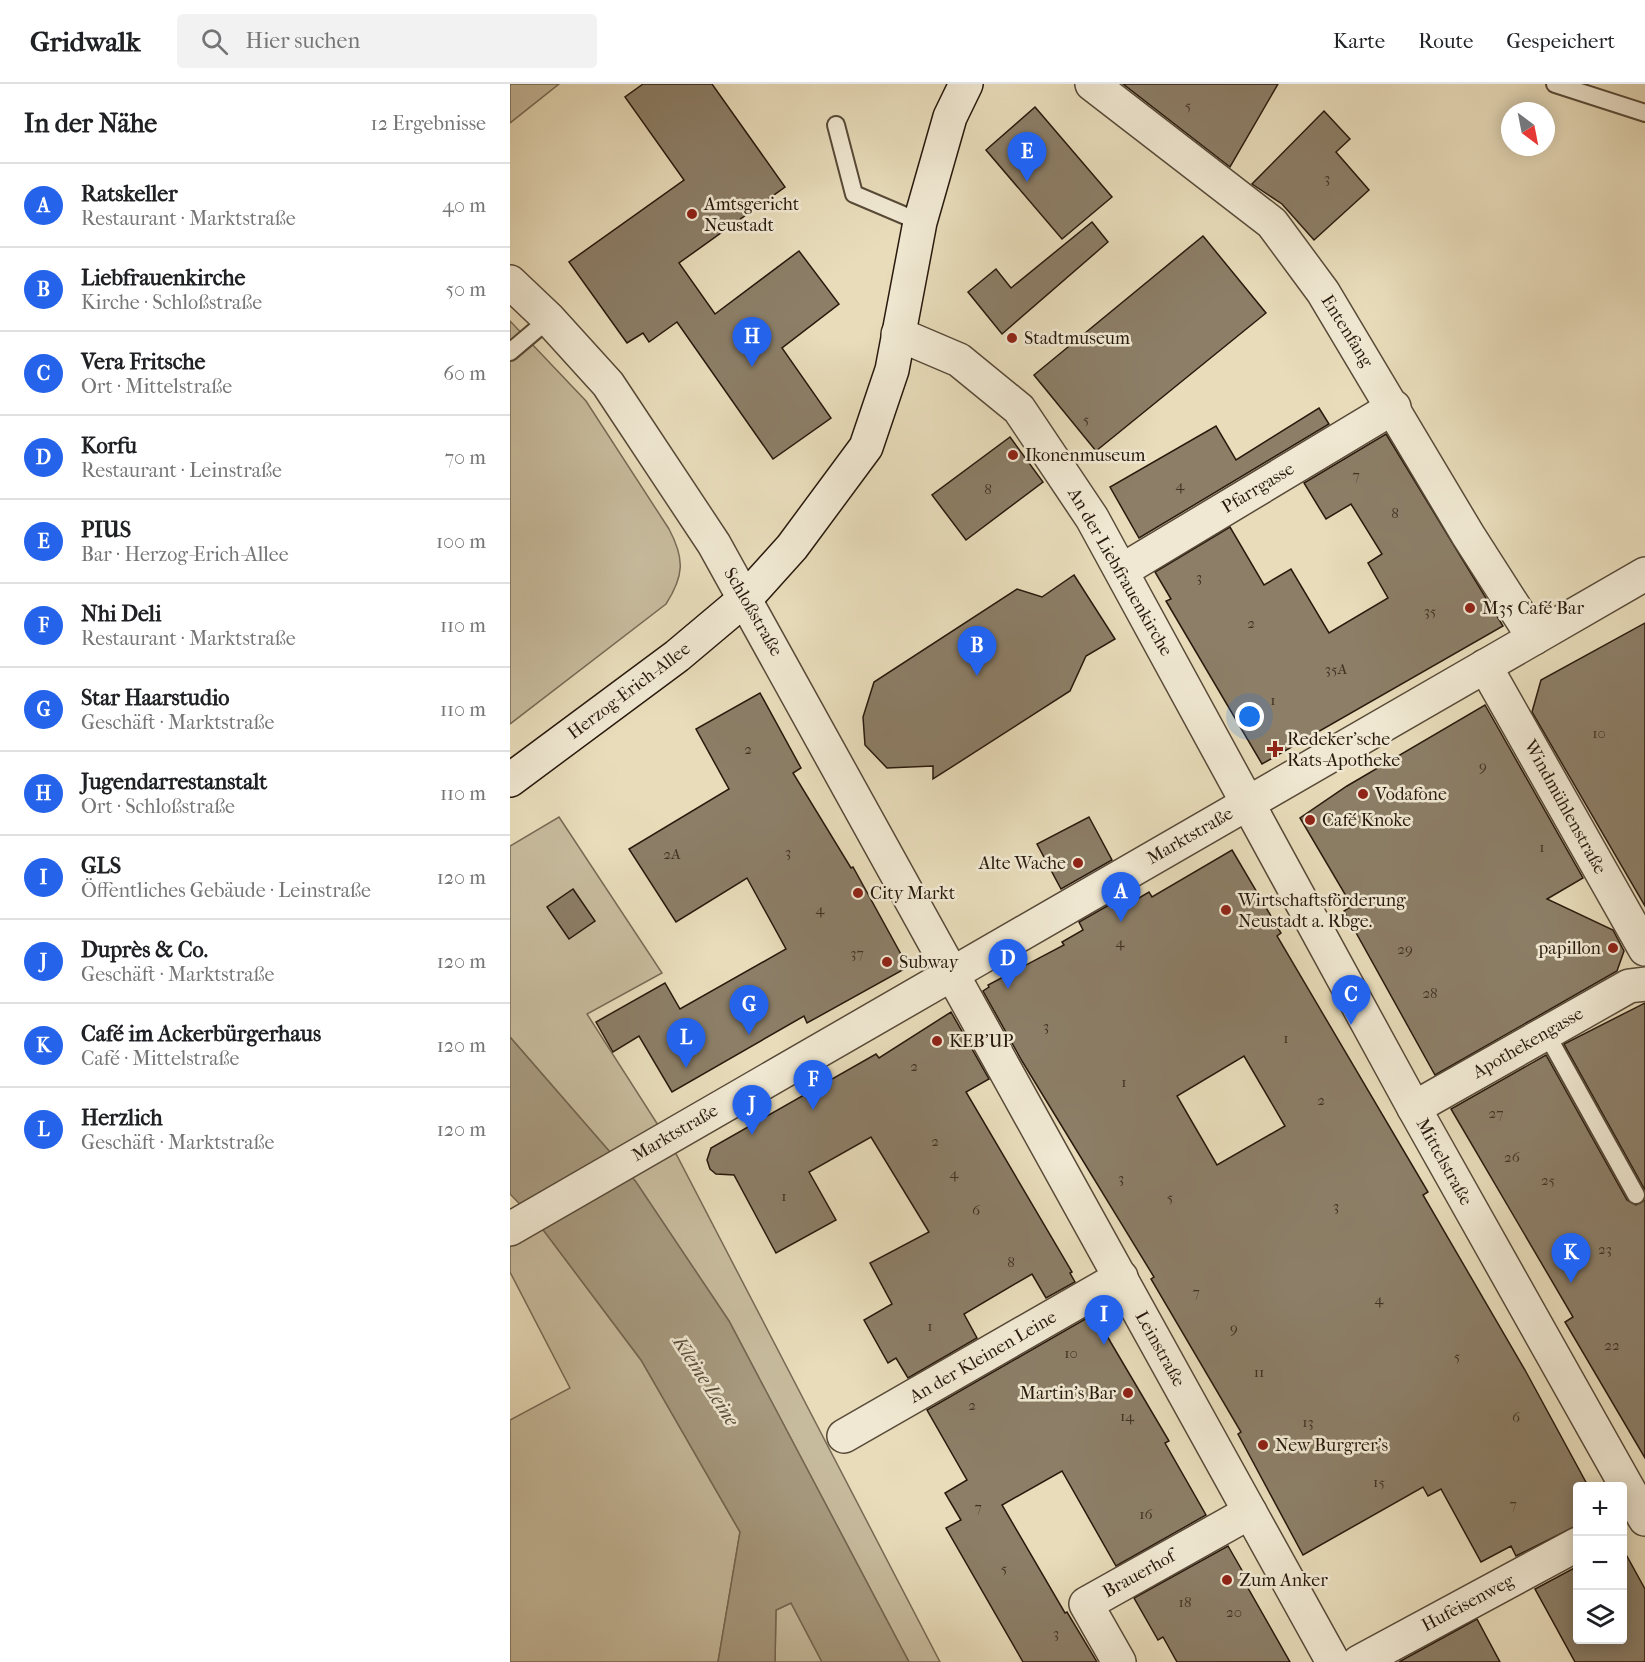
<!DOCTYPE html>
<html lang="de">
<meta charset="utf-8">
<style>
:root{--surface:#fff;--page:#f2f2f2;--text:#202124;--muted:#757577;--line:#e0e0e0;--accent:#2563eb}
body{margin:0;font-family:"IM FELL French Canon",serif;background:var(--page);color:var(--text)}
.controls{position:absolute;right:18px;bottom:18px;display:grid;overflow:hidden;border-radius:6px;box-shadow:0 3px 15px #0003}
.controls button{width:54px;height:54px;display:grid;place-items:center;padding:0;border:0;border-bottom:2px solid var(--line);background:var(--surface);color:var(--text);font:30px sans-serif}
.compass{position:absolute;left:991px;top:18px;width:54px;height:54px;border-radius:50%;background:var(--surface);box-shadow:0 3px 15px #0003;rotate:148deg}
.you{position:absolute;left:740px;top:633px;width:21px;height:21px;margin:-15px;border:4px solid #fff;border-radius:50%;background:#1a73e8;box-shadow:0 0 0 9px #1a73e833}
.badge{display:grid;place-items:center;width:39px;height:39px;border-radius:50%;background:var(--accent);color:#fff;font-size:20px;font-weight:700}
.pin{position:absolute;translate:-50% -50px;filter:drop-shadow(0 2px 3px #0008)}
.pin::after{content:'';position:absolute;top:32px;width:21px;height:18px;background:inherit;clip-path:polygon(0 0,100% 0,50% 100%)}
.list{margin:0;padding:0;list-style:none}
h2{display:flex;justify-content:space-between;align-items:center;height:78px;margin:0;padding:0 24px;font-size:26px}
h2 small{font-size:20px;font-weight:400;color:var(--muted)}
.list li{display:grid;grid-template-columns:39px 1fr auto;gap:18px;align-items:center;box-sizing:border-box;height:84px;padding:0 24px;border-top:2px solid var(--line)}
.list b{display:block;font-size:22px;white-space:nowrap}
.list p{margin:0;font-size:20px;white-space:nowrap;color:var(--muted)}
.list em{font-size:20px;font-style:normal;color:var(--muted)}
.icon{flex:none;width:33px;height:33px;fill:none;stroke:currentColor;stroke-width:2;stroke-linecap:round;stroke-linejoin:round}
.map{position:relative;flex:none;width:1135px;height:1578px;overflow:hidden}
header{display:flex;align-items:center;gap:36px;box-sizing:border-box;height:84px;padding:0 30px;background:var(--surface);border-bottom:2px solid var(--line)}
header strong{font-size:28px}
nav{display:flex;gap:33px;margin-inline-start:auto;font-size:21px}
.search{width:420px;height:54px;background:var(--page);display:flex;align-items:center;gap:15px;box-sizing:border-box;padding:0 21px;border-radius:6px;color:var(--muted);font-size:22px}
main{display:flex}
aside{flex:1;background:var(--surface)}
.map>svg:first-child{display:block}
.green{fill:#c7bb9d;stroke:#786a55;stroke-width:1.5}
.water{fill:#a79a7f;stroke:#746651;stroke-width:1.5}
.building{fill:#8c7e67;stroke:#28190d;stroke-width:1.5;fill-rule:evenodd}
.lines{fill:none;stroke-linecap:round;stroke-linejoin:round}
.lane-casing{stroke:#584a38;stroke-width:20}
.street-casing{stroke:#584a38;stroke-width:36}
.secondary-casing{stroke:#28190d;stroke-width:36}
.lane{stroke:#f0e8d2;stroke-width:16}
.street{stroke:#f0e8d2;stroke-width:33}
.secondary{stroke:#f0e8d2;stroke-width:33}
.poi-dot{fill:#8f2418;stroke:#f0e8d2;stroke-width:2}
.labels{text-anchor:middle;dominant-baseline:central;stroke-width:5;stroke-linejoin:round;paint-order:stroke}
.number-label{font-size:15px;fill:#413224}
.poi-label{font-size:18px;fill:#28190d;stroke:#f0e8d2;text-anchor:start}
.street-label{font-size:18px;fill:#28190d;stroke:#f0e8d2}
.water-label{font-size:20px;font-style:italic;fill:#5b4d3b;stroke:#f0e8d2}
</style>
<header>
<strong>Gridwalk</strong>
<div class="search"><svg class="icon" aria-label="search" viewBox="0 0 24 24"><circle cx="10" cy="10" r="6"/><path d="M15 15l6 6"/></svg>Hier suchen</div>
<nav><a>Karte</a><a>Route</a><a>Gespeichert</a></nav>
</header>
<main>
<aside>
<h2>In der Nähe<small>12 Ergebnisse</small></h2>
<ul class="list">
<li><span class="badge">A</span><div><b>Ratskeller</b><p>Restaurant · Marktstraße</p></div><em>40 m</em></li>
<li><span class="badge">B</span><div><b>Liebfrauenkirche</b><p>Kirche · Schloßstraße</p></div><em>50 m</em></li>
<li><span class="badge">C</span><div><b>Vera Fritsche</b><p>Ort · Mittelstraße</p></div><em>60 m</em></li>
<li><span class="badge">D</span><div><b>Korfu</b><p>Restaurant · Leinstraße</p></div><em>70 m</em></li>
<li><span class="badge">E</span><div><b>PIUS</b><p>Bar · Herzog-Erich-Allee</p></div><em>100 m</em></li>
<li><span class="badge">F</span><div><b>Nhi Deli</b><p>Restaurant · Marktstraße</p></div><em>110 m</em></li>
<li><span class="badge">G</span><div><b>Star Haarstudio</b><p>Geschäft · Marktstraße</p></div><em>110 m</em></li>
<li><span class="badge">H</span><div><b>Jugendarrestanstalt</b><p>Ort · Schloßstraße</p></div><em>110 m</em></li>
<li><span class="badge">I</span><div><b>GLS</b><p>Öffentliches Gebäude · Leinstraße</p></div><em>120 m</em></li>
<li><span class="badge">J</span><div><b>Duprès &amp; Co.</b><p>Geschäft · Marktstraße</p></div><em>120 m</em></li>
<li><span class="badge">K</span><div><b>Café im Ackerbürgerhaus</b><p>Café · Mittelstraße</p></div><em>120 m</em></li>
<li><span class="badge">L</span><div><b>Herzlich</b><p>Geschäft · Marktstraße</p></div><em>120 m</em></li>
</ul>
</aside>
<div class="map">
<svg width="1135" height="1578" viewBox="0 0 1135 1578">
<rect width="100%" height="100%" fill="#e8dcba"/>
<filter id="stains"><feTurbulence type="fractalNoise" baseFrequency=".00333" numOctaves="4"/><feColorMatrix values="0 0 0 0 .2 0 0 0 0 .09 0 0 0 0 .02 0 0 0 .5 -.17"/></filter>
<radialGradient id="worn" r=".72"><stop offset=".6" stop-color="#630" stop-opacity="0"/><stop offset="1" stop-color="#630" stop-opacity=".3"/></radialGradient>
<g class="green">
<path d="M0,0h49l-49,39z"/>
<path d="M0,237l76,80 83,128c16,30 15,47 -3,75l-156,120z"/>
<path d="M49,733l103,156 -75,41 87,136 266,512h-31l-180,-341 -93,-139 -126,-145v-191z"/>
<path d="M28,1139l103,137 99,172 -22,130h-208v-242l60,-32 -60,-116v-32z"/>
<path d="M281,1519l31,59h-47l1,-52z"/>
</g>
<path class="water" d="M0,953l126,145 93,139 180,341h-87l-31,-59 -15,7 -1,52h-57l22,-130 -99,-172 -103,-137 -28,-29z"/>
<g class="building">
<path d="M133,0h69l73,103 -106,76 36,51 84,-63 40,53 -57,44 49,70 -58,41 -96,-137 -28,20 -6,-9 -16,10 -58,-81 115,-82 -59,-83z"/>
<path d="M613,0h155l-48,83z"/>
<path d="M525,23l77,90 -50,42 -76,-89z"/>
<path d="M814,27l26,28 -14,13 33,38 -55,50 -32,-36 -30,-20z"/>
<path d="M582,138l16,20 -106,92 -34,-42 28,-23 15,19z"/>
<path d="M693,152l63,77 -170,138 -62,-76z"/>
<path d="M809,324l10,16 -190,114 -29,-51 106,-61 20,34z"/>
<path d="M876,350l117,192 -241,138 -96,-163 5,-2 -16,-27 75,-45 34,58 27,-16 38,64 59,-35 -20,-35 14,-9 -31,-50 -25,15 -22,-36z"/>
<path d="M500,353l33,45 -77,58 -34,-45z"/>
<path d="M564,491l41,64 -29,17 -16,35 -137,88v-13l-46,2 -22,-23 -2,-28 11,-35 143,-93 25,8z"/>
<path d="M1135,539v283l-113,-194 9,-32z"/>
<path d="M250,609l41,75 -8,5 58,95 2,-1 55,100 -101,56 -3,-7 -132,76 -33,-56 -26,16 -17,-30 69,-39 15,26 106,-60 -39,-71 -71,44 -47,-73 100,-60 -33,-60z"/>
<path d="M975,621l98,173 -36,21 66,31 11,21 -7,20 -182,104 -91,-164 8,-5 -52,-88 47,-32z"/>
<path d="M579,733l23,43 -51,29 -24,-45z"/>
<path d="M722,766l49,83 -4,3 151,256 -5,3 102,175 63,116h-10v39l-62,31 -5,-10 -30,16 -40,-73 -13,7 -5,-9 -120,68 -65,-121 3,-2 -90,-153 3,-2 -132,-216 -39,-70 6,-4 -1,-2 76,-40 -2,-3 21,-12 -4,-8 51,-29 4,8 15,-9 3,5zM734,972l41,70 -68,39 -40,-69z"/>
<path d="M63,805l22,32 -26,18 -22,-32z"/>
<path d="M1135,919v187l-81,-146z"/>
<path d="M441,928l38,67 -23,13 106,180 -2,1 5,9 -29,16 -14,-24 -68,40 13,24 -69,40 -12,-20 -8,5 -24,-43 28,-16 -22,-41 59,-31 -58,-95 -62,35 27,48 -60,33 -42,-78 -18,-1 -6,-5 -3,-9 4,-12 165,-94 3,4z"/>
<path d="M1036,971l81,145 9,5 9,-5v258l-80,-136 8,-5 -122,-208z"/>
<path d="M584,1230l75,127 -4,2 41,72 -90,51 -54,-95 -60,34 63,108 2,-1 30,50h-74l-77,-134 15,-8 -16,-27 22,-13 -40,-70z"/>
<path d="M718,1462l23,40 -3,2 42,74h-113l-14,-25 -5,3 -24,-42z"/>
<path d="M1113,1465l22,40v73h-70l-40,-73 43,-23v74h45z"/>
<path d="M967,1535l23,43h-101z"/>
</g>
<g class="lines">
<g class="lane-casing">
<g id="lane">
<path d="M1045,0l90,29"/>
<path d="M326,41l18,69 66,28"/>
<path d="M0,268l39,-33"/>
<path d="M1036,949l90,162"/>
</g>
</g>
<g class="street-casing">
<g id="street">
<path d="M582,0l180,139 51,69 145,243 66,103"/>
<path d="M0,198l39,37 59,65 106,160 619,1118"/>
<path d="M388,250l61,26 60,49 73,109 322,590 231,411"/>
<path d="M613,486l271,-163"/>
<path d="M975,582l160,283"/>
<path d="M904,1024l215,-122 16,-2"/>
<path d="M0,1145l1135,-655"/>
<path d="M334,1352l277,-159"/>
<path d="M609,1578l-33,-58 164,-92"/>
<path d="M849,1578l219,-118"/>
</g>
</g>
<g class="secondary-casing">
<path id="secondary" d="M0,696l167,-124 69,-58 46,-51 74,-100 26,-77 28,-148 30,-105 16,-33"/>
</g>
<use href="#lane" class="lane"/>
<use href="#street" class="street"/>
<use href="#secondary" class="secondary"/>
</g>
<g class="poi-dot">
<circle cx="182" cy="130" r="6"/>
<circle cx="502" cy="254" r="6"/>
<circle cx="503" cy="371" r="6"/>
<circle cx="960" cy="524" r="6"/>
<path d="M762 656h6v6h6v6h-6v6h-6v-6h-6v-6h6z"/>
<circle cx="853" cy="710" r="6"/>
<circle cx="800" cy="736" r="6"/>
<circle cx="568" cy="779" r="6"/>
<circle cx="348" cy="809" r="6"/>
<circle cx="716" cy="826" r="6"/>
<circle cx="1103" cy="864" r="6"/>
<circle cx="377" cy="878" r="6"/>
<circle cx="427" cy="957" r="6"/>
<circle cx="618" cy="1309" r="6"/>
<circle cx="753" cy="1361" r="6"/>
<circle cx="717" cy="1496" r="6"/>
</g>
<g class="labels">
<g class="number-label">
<text x="678" y="21">5</text>
<text x="817" y="94">3</text>
<text x="576" y="335">5</text>
<text x="846" y="391">7</text>
<text x="670" y="401">4</text>
<text x="478" y="405">8</text>
<text x="885" y="429">8</text>
<text x="689" y="493">3</text>
<text x="920" y="527">35</text>
<text x="741" y="539">2</text>
<text x="826" y="585">35A</text>
<text x="763" y="616">1</text>
<text x="1089" y="649">10</text>
<text x="238" y="665">2</text>
<text x="973" y="682">9</text>
<text x="1032" y="763">1</text>
<text x="278" y="768">3</text>
<text x="162" y="770">2A</text>
<text x="310" y="825">4</text>
<text x="610" y="858">4</text>
<text x="895" y="865">29</text>
<text x="347" y="869">37</text>
<text x="920" y="909">28</text>
<text x="536" y="942">3</text>
<text x="776" y="954">1</text>
<text x="404" y="982">2</text>
<text x="614" y="998">1</text>
<text x="811" y="1016">2</text>
<text x="986" y="1029">27</text>
<text x="425" y="1057">2</text>
<text x="1002" y="1073">26</text>
<text x="444" y="1089">4</text>
<text x="611" y="1094">3</text>
<text x="1038" y="1096">25</text>
<text x="274" y="1112">1</text>
<text x="660" y="1113">5</text>
<text x="826" y="1122">3</text>
<text x="466" y="1126">6</text>
<text x="1095" y="1165">23</text>
<text x="501" y="1178">8</text>
<text x="686" y="1208">7</text>
<text x="869" y="1215">4</text>
<text x="420" y="1242">1</text>
<text x="724" y="1244">9</text>
<text x="1102" y="1261">22</text>
<text x="561" y="1269">10</text>
<text x="947" y="1272">5</text>
<text x="749" y="1288">11</text>
<text x="462" y="1321">2</text>
<text x="617" y="1332">14</text>
<text x="1006" y="1333">6</text>
<text x="798" y="1338">13</text>
<text x="869" y="1398">15</text>
<text x="1003" y="1420">7</text>
<text x="468" y="1423">7</text>
<text x="636" y="1430">16</text>
<text x="494" y="1484">5</text>
<text x="675" y="1518">18</text>
<text x="724" y="1528">20</text>
<text x="546" y="1549">3</text>
</g>
<g class="poi-label">
<text x="194" y="120">Amtsgericht<tspan x="194" dy="21">Neustadt</tspan></text>
<text x="514" y="254">Stadtmuseum</text>
<text x="515" y="371">Ikonenmuseum</text>
<text x="972" y="524">M35 Café Bar</text>
<text x="777" y="655">Redeker'sche<tspan x="777" dy="21">Rats-Apotheke</tspan></text>
<text x="865" y="710">Vodafone</text>
<text x="812" y="736">Café Knoke</text>
<text x="556" y="779" text-anchor="end">Alte Wache</text>
<text x="360" y="809">City Markt</text>
<text x="728" y="816">Wirtschaftsförderung<tspan x="728" dy="21">Neustadt a. Rbge.</tspan></text>
<text x="1091" y="864" text-anchor="end">papillon</text>
<text x="389" y="878">Subway</text>
<text x="439" y="957">KEB'UP</text>
<text x="606" y="1309" text-anchor="end">Martin's Bar</text>
<text x="765" y="1361">New Burgrer's</text>
<text x="729" y="1496">Zum Anker</text>
</g>
<g class="street-label">
<text transform="translate(837 247) rotate(58)">Entenfang</text>
<text transform="translate(748 404) rotate(-31)">Pfarrgasse</text>
<text transform="translate(610 488) rotate(60)">An der Liebfrauenkirche</text>
<text transform="translate(243 528) rotate(60)">Schloßstraße</text>
<text transform="translate(119 607) rotate(-37)">Herzog-Erich-Allee</text>
<text transform="translate(1055 723) rotate(61)">Windmühlenstraße</text>
<text transform="translate(680 752) rotate(-30)">Marktstraße</text>
<text transform="translate(1018 959) rotate(-30)">Apothekengasse</text>
<text transform="translate(165 1049) rotate(-30)">Marktstraße</text>
<text transform="translate(934 1078) rotate(61)">Mittelstraße</text>
<text transform="translate(650 1265) rotate(61)">Leinstraße</text>
<text transform="translate(473 1273) rotate(-30)">An der Kleinen Leine</text>
<text transform="translate(629 1490) rotate(-29)">Brauerhof</text>
<text transform="translate(958 1519) rotate(-28)">Hufeisenweg</text>
</g>
<g class="water-label">
<text transform="translate(196 1297) rotate(57)">Kleine Leine</text>
</g>
</g>
<rect width="100%" height="100%" filter="url(#stains)"/>
<rect width="100%" height="100%" fill="url(#worn)"/>
</svg>
<div class="controls">
<button>+</button>
<button>−</button>
<button><svg class="icon" aria-label="layers" viewBox="0 0 24 24"><path d="M12 4l9 5-9 5-9-5zM3 14l9 5 9-5"/></svg></button>
</div>
<svg class="compass" viewBox="-18 -18 36 36"><path d="M0-13l5 13h-10z" fill="#e53935"/><path d="M0 13l5-13h-10z" fill="#757577"/></svg>
<div class="you"></div>
<div class="pin badge" style="left:611px;top:838px">A</div>
<div class="pin badge" style="left:467px;top:592px">B</div>
<div class="pin badge" style="left:841px;top:941px">C</div>
<div class="pin badge" style="left:498px;top:905px">D</div>
<div class="pin badge" style="left:517px;top:98px">E</div>
<div class="pin badge" style="left:303px;top:1026px">F</div>
<div class="pin badge" style="left:239px;top:951px">G</div>
<div class="pin badge" style="left:242px;top:283px">H</div>
<div class="pin badge" style="left:594px;top:1261px">I</div>
<div class="pin badge" style="left:242px;top:1051px">J</div>
<div class="pin badge" style="left:1061px;top:1199px">K</div>
<div class="pin badge" style="left:176px;top:984px">L</div>
</div>
</main>
